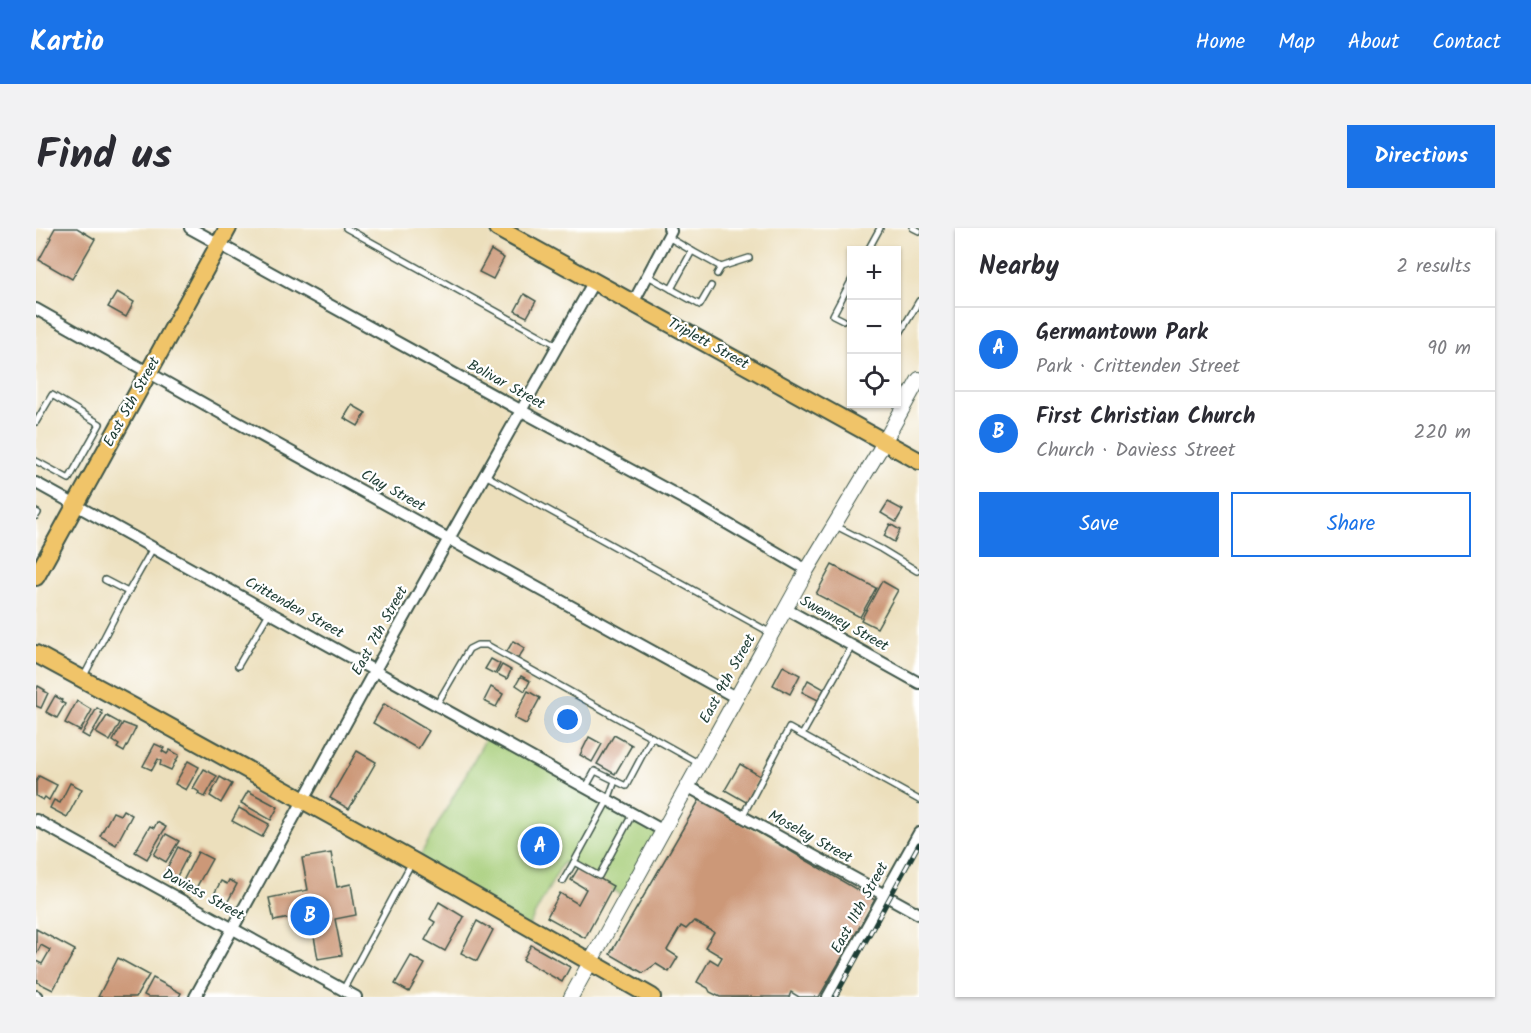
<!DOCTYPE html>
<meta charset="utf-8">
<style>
:root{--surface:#fff;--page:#f2f2f3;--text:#2b2b33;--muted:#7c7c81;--line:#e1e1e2;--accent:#1a73e8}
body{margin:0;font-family:Kalam,sans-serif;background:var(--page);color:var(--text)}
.controls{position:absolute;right:18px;top:18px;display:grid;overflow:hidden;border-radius:0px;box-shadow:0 2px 4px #0004}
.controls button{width:54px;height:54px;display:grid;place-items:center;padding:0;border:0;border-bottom:2px solid var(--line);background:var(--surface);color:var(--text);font:30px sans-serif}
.you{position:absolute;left:532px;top:492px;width:21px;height:21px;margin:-15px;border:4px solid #fff;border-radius:50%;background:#1a73e8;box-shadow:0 0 0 9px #1a73e833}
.badge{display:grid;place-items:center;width:39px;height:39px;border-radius:50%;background:var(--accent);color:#fff;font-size:20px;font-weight:700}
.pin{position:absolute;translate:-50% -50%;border:3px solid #fff;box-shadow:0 2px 6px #0006}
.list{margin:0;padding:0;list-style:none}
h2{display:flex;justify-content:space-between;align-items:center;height:78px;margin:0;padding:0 24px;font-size:26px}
h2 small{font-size:20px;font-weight:400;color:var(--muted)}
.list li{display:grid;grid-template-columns:39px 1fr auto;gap:18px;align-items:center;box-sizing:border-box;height:84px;padding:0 24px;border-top:2px solid var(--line)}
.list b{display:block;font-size:22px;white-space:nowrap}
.list p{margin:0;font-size:20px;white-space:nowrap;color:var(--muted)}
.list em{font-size:20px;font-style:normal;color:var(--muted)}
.actions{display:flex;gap:12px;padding:18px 24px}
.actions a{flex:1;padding:14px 0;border:2px solid var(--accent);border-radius:0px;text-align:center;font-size:21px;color:var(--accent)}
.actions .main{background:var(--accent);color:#fff}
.icon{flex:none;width:33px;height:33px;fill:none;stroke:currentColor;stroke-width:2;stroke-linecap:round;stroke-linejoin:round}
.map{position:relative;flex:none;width:883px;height:769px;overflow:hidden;border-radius:0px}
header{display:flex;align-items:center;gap:36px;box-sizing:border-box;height:84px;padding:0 30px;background:var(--accent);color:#fff}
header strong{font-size:28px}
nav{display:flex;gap:33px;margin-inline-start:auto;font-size:21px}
.intro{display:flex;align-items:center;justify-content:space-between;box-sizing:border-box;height:144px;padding:0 36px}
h1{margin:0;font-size:42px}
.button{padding:15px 27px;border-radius:0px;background:var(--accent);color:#fff;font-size:21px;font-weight:700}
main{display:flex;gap:36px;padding:0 36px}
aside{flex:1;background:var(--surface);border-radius:0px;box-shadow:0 2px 4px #0004}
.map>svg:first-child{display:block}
.green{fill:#a4cc76;stroke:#628455;stroke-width:1.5}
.building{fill:#cc9878}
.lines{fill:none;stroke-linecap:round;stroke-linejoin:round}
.service-casing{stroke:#3e5548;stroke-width:8}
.minor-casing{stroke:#3e5548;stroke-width:14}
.tertiary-casing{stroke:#3e5548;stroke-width:16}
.primary-casing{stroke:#3e5548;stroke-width:20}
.service{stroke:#fff;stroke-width:5}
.minor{stroke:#fff;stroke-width:10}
.tertiary{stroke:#fff;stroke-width:14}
.primary{stroke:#f0c469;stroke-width:16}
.rail-casing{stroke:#1f3d34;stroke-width:5}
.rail{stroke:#fff;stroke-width:3;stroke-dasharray:9;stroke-linecap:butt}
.labels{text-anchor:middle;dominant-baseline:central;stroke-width:4.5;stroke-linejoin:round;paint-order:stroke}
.street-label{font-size:15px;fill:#1f3d34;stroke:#fff}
</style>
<header>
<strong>Kartio</strong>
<nav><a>Home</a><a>Map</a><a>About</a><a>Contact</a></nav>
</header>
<div class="intro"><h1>Find us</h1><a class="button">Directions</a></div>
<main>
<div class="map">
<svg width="883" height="769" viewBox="0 0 883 769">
<rect width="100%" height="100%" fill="#fff"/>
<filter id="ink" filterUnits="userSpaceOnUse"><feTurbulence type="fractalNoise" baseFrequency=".0167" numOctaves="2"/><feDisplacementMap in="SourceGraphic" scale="12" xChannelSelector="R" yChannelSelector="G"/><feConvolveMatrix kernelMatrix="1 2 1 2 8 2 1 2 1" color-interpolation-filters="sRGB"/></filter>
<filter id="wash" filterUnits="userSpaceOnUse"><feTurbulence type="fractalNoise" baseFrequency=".008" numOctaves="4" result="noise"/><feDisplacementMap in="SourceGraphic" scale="24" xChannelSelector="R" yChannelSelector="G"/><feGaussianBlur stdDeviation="1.35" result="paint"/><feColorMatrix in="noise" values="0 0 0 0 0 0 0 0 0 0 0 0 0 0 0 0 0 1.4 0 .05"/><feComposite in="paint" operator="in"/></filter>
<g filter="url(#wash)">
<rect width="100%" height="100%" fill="#ecdfbc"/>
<path class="green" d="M453,505l173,97 -36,67 -63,-35 -35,65 -112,-64z"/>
<g id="blocks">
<g class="building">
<path d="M19,0h22l18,11 -23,40 -33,-19 12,-22 -1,-1z"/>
<path d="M455,22l13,8 -11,21 -14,-7z"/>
<path d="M81,64l17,10 -8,15 -18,-10z"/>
<path d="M488,66l12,7 -9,16 -12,-6z"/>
<path d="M316,177l14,8 -8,13 -14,-8z"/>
<path d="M852,274l15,8 -7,12 -15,-9z"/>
<path d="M854,296l10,6 -6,12 -10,-6z"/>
<path d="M796,337l44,23 -16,29 -44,-23z"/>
<path d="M846,353l16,9 -21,38 -16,-8z"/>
<path d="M477,413l12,7 -8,12 -11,-7z"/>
<path d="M455,431l9,5 -5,10 -10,-5z"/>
<path d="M466,437l9,5 -4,9 -10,-5z"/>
<path d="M747,438l17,9 -10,19 -17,-9z"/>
<path d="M485,448l9,5 -5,10 -9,-6z"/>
<path d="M772,452l16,9 -6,11 -16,-8z"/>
<path d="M2,458l7,4 -1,1 4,2 -7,15 -5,-2v-15z"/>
<path d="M455,459l12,7 -7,13 -12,-6z"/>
<path d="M492,463l12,7 -14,26 -12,-6z"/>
<path d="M19,468l7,4 -1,2 4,2 -8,14 -11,-6z"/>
<path d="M41,473l15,9 -12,21 -15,-8z"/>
<path d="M348,476l45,27 -11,18 -45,-26z"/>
<path d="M61,480l5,3 -1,2 2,1 -14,24 -7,-4z"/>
<path d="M71,488l13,7 -10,18 -14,-8z"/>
<path d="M87,495l13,5 -12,24 -7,-4 2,-3 -6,-4z"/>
<path d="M578,507l18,10 -17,29 -18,-10z"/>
<path d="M553,509l13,7 -10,18 -12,-7z"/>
<path d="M119,516l9,4 -2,3 5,3 3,-4 9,5 -8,15 -11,-5 1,-4 -3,-2 -6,11 -9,-4z"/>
<path d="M321,523l19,11 -27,47 -19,-11z"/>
<path d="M152,533l11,6 -13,23 -11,-6z"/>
<path d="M704,536l20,12 -14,26 -21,-12z"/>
<path d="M168,541l13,7 -12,21 -7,-3 1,-2 -6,-4z"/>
<path d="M3,548l18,9 -8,15 -4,-3 -2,3 -7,-4v-14z"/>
<path d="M184,549l12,7 -11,19 -11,-7z"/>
<path d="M34,555l12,6 -15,28 -17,-9 4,-8 6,3z"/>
<path d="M212,563l30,16 -7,13 -30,-17z"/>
<path d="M664,571l175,101 -56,97h-20l-8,-5 -2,5h-69l-10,-5 -2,-4 -11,-6 13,-23 8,5 4,-7 -17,-10 9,-15 -20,-11 -8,8 -5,-3 -14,24 11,7 -9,15 -13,-8 -13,9 -33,-19z"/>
<path d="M203,580l30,16 -7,13 -30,-16z"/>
<path d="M87,582l9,5 -16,30 -16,-9 13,-24 7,3z"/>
<path d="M121,594l9,5 -19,32 -12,-7 15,-26 4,2z"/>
<path d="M130,606l13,7 -13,21 -12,-7z"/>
<path d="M142,619l11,6 -14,27 -11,-6z"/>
<path d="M162,624l14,7 -16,29 -13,-7z"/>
<path d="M295,625l6,34 14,-3 5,31 -21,4 7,36 -24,4 -8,-45 -36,7 -5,-23 39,-8 -6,-32z"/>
<path d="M543,639l34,19 -28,52 -38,-21 13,-24 18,11 8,-15 -15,-9z"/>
<path d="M193,652l8,4 -11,21 -14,-7 9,-17 6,3z"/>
<path d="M403,674l25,15 -19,34 -20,-11 10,-18 -5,-3z"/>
<path d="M441,693l16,9 -16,31 -16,-8z"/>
<path d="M0,701l39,21 -22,40 -16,-8 1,-2 -2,-1v-18l6,3 8,-14 -9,-5 -5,10z"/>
<path d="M495,717l39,22 -8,15 -39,-22z"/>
<path d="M375,728l14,8 -16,28 -14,-8z"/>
<path d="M82,730l31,17 -13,22h-38z"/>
<path d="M117,750l28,15 -2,4h-31l-4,-2z"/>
</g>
</g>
</g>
<g filter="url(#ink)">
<use href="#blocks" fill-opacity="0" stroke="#3e5548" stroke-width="1.5"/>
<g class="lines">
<g class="service-casing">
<g id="service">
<path d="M310,0l211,117"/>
<path d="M877,0l6,3"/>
<path d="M632,9l24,14"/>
<path d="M832,22l12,-22"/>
<path d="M685,39l28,-9"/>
<path d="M612,48l52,29 11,-19"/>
<path d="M635,61l21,-38 29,16 -4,7"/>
<path d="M807,92l-10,-5 19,-36"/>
<path d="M860,112l23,-39"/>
<path d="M0,194l16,-27 48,29 -31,55 -33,-18"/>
<path d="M449,247l286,158"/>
<path d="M0,284l2,1 -2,3"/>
<path d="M800,298l45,23 36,22"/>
<path d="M69,352l23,12"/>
<path d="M202,438l31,-53"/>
<path d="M48,448l39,-75 30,-53"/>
<path d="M401,476l32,-55 8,-4h10l211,118"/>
<path d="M766,507l50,-89"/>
<path d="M579,553l-7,19 -34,62 25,14 34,-63"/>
<path d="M550,559l9,-16 31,15 26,-49"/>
<path d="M706,589l47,-89 130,72"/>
<path d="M527,653l11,-19"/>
<path d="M307,762l69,-128"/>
</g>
</g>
<g class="minor-casing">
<g id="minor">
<path d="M154,0l330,182 177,96 110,64"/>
<path d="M597,75l38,-72 -2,-3"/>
<path d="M0,81l179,101 522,288"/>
<path d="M0,255l626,347"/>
<path d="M750,381l133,74"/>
<path d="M651,558l232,128"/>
<path d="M0,592l320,177"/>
<path d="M0,768l1,1"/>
<path d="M159,769l180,-327 219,-389"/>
<path d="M792,769l91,-164"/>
</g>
</g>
<g class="tertiary-casing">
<path id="tertiary" d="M535,769l236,-427 72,-119 40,-72"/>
</g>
<g class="primary-casing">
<g id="primary">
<path d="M461,0l422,233"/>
<path d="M0,349l192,-349"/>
<path d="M0,426l76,41 301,166 239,136"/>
</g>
</g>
<use href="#service" class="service"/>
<use href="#minor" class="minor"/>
<use href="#tertiary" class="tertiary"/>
<use href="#primary" class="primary"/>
<g class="rail-casing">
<path id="rail" d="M799,769l84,-153"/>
</g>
<use href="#rail" class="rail"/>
</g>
</g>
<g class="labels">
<g class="street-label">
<text transform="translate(672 116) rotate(29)">Triplett Street</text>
<text transform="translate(470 157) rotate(29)">Bolivar Street</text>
<text transform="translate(96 174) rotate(-61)">East 5th Street</text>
<text transform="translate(357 263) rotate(29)">Clay Street</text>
<text transform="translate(258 380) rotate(29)">Crittenden Street</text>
<text transform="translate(808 396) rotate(29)">Swenney Street</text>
<text transform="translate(344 403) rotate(-61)">East 7th Street</text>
<text transform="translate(692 451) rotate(-61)">East 9th Street</text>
<text transform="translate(774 609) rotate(29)">Moseley Street</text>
<text transform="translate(167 667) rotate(29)">Daviess Street</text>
<text transform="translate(824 680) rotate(-61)">East 11th Street</text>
</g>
</g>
</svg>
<div class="controls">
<button>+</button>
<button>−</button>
<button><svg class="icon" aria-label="locate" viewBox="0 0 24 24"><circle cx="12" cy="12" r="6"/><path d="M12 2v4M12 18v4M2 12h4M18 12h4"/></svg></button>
</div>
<div class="you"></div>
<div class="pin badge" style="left:504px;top:618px">A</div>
<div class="pin badge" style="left:274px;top:688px">B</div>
</div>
<aside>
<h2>Nearby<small>2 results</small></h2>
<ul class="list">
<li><span class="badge">A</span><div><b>Germantown Park</b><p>Park · Crittenden Street</p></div><em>90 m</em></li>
<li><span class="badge">B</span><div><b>First Christian Church</b><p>Church · Daviess Street</p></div><em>220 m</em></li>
</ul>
<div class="actions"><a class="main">Save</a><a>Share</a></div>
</aside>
</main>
